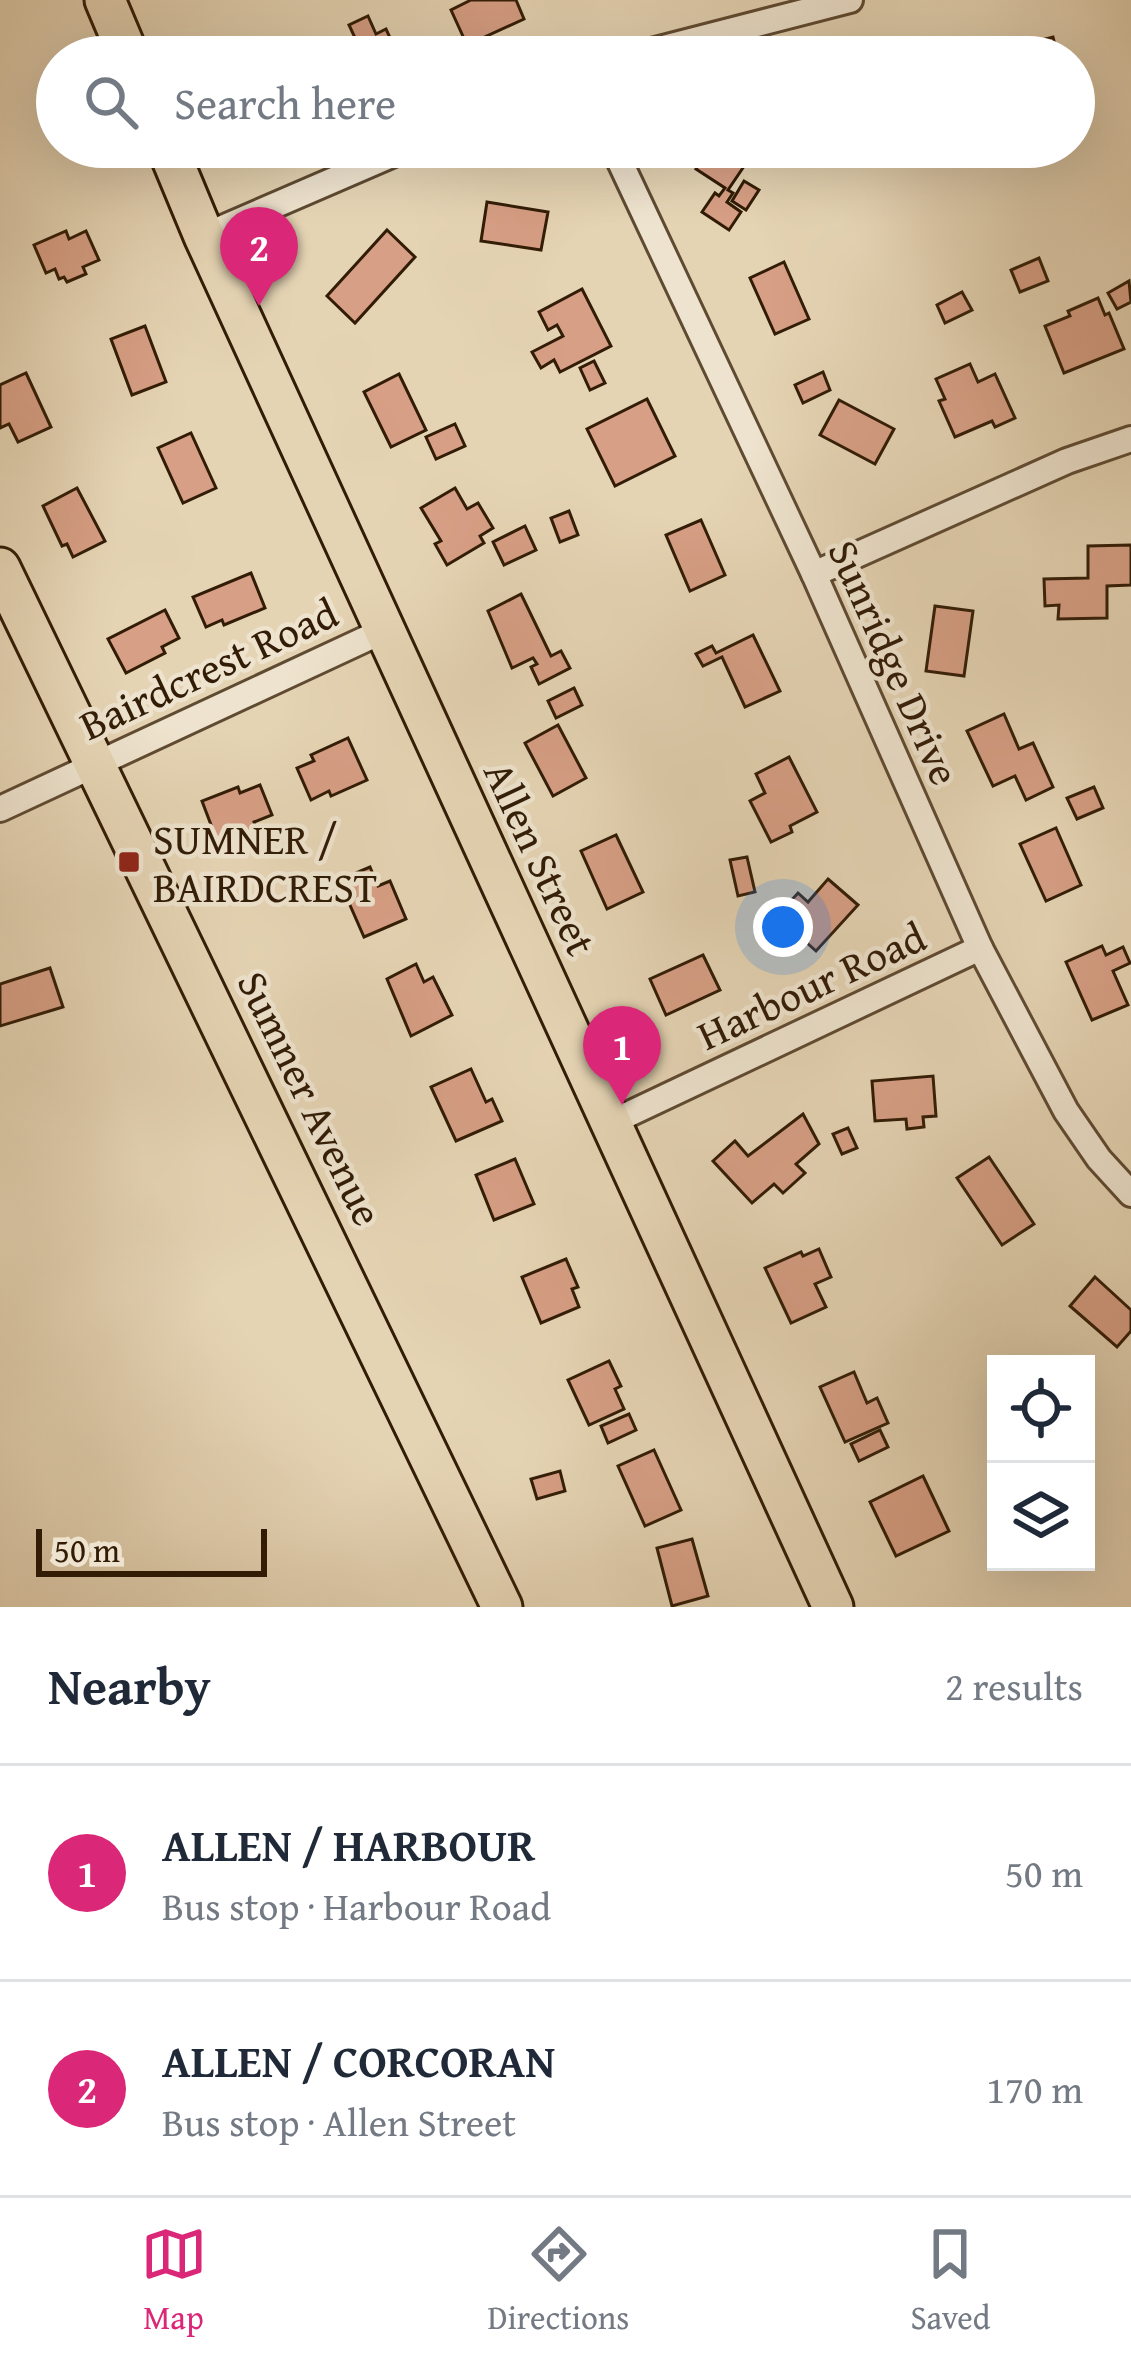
<!DOCTYPE html>
<meta charset="utf-8">
<style>
:root{--surface:#fff;--page:#f6f6f7;--text:#1f2937;--muted:#747a83;--line:#e0e1e3;--accent:#db2777}
body{margin:0;font-family:"Gentium Book Plus",serif;background:var(--page);color:var(--text)}
.controls{position:absolute;right:36px;bottom:36px;display:grid;overflow:hidden;border-radius:0px;box-shadow:0 12px 48px #0002}
.controls button{width:108px;height:108px;display:grid;place-items:center;padding:0;border:0;border-bottom:3px solid var(--line);background:var(--surface);color:var(--text);font:60px sans-serif}
.scale{position:absolute;left:36px;bottom:30px;width:231px;box-sizing:border-box;padding-left:12px;border:6px solid #321c06;border-top:0;font-size:33px;line-height:42px;white-space:nowrap;color:#321c06;-webkit-text-stroke:9px #eee3ce;paint-order:stroke}
.you{position:absolute;left:783px;top:927px;width:42px;height:42px;margin:-30px;border:9px solid #fff;border-radius:50%;background:#1a73e8;box-shadow:0 0 0 18px #1a73e833}
.badge{display:grid;place-items:center;width:78px;height:78px;border-radius:50%;background:var(--accent);color:#fff;font-size:39px;font-weight:700}
.pin{position:absolute;translate:-50% -99px;filter:drop-shadow(0 3px 6px #0008)}
.pin::after{content:'';position:absolute;top:63px;width:42px;height:36px;background:inherit;clip-path:polygon(0 0,100% 0,50% 100%)}
.list{margin:0;padding:0;list-style:none}
h2{display:flex;justify-content:space-between;align-items:center;height:156px;margin:0;padding:0 48px;font-size:51px}
h2 small{font-size:39px;font-weight:400;color:var(--muted)}
.list li{display:grid;grid-template-columns:78px 1fr auto;gap:36px;align-items:center;box-sizing:border-box;height:216px;padding:0 48px;border-top:3px solid var(--line)}
.list b{display:block;font-size:45px;white-space:nowrap}
.list p{margin:0;font-size:39px;white-space:nowrap;color:var(--muted)}
.list em{font-size:39px;font-style:normal;color:var(--muted)}
.icon{flex:none;width:66px;height:66px;fill:none;stroke:currentColor;stroke-width:2;stroke-linecap:round;stroke-linejoin:round}
.map{position:relative;flex:none;width:1131px;height:1607px;overflow:hidden}
.search{position:absolute;background:var(--surface);box-shadow:0 12px 48px #0002;left:36px;right:36px;top:36px;height:132px;display:flex;align-items:center;gap:30px;box-sizing:border-box;padding:0 42px;border-radius:66px;color:var(--muted);font-size:45px}
.sheet{height:588px;background:var(--surface)}
nav{display:flex;justify-content:space-around;align-items:center;box-sizing:border-box;height:168px;border-top:3px solid var(--line);background:var(--surface);font-size:33px;color:var(--muted)}
nav a{display:grid;justify-items:center;gap:6px}
nav .on{color:var(--accent)}
.map>svg:first-child{display:block}
.building{fill:#d79f85;stroke:#321c06;stroke-width:3}
.lines{fill:none;stroke-linecap:round;stroke-linejoin:round}
.minor-casing{stroke:#5f4a32;stroke-width:30}
.primary-casing{stroke:#321c06;stroke-width:45}
.minor{stroke:#eee3ce;stroke-width:24}
.primary{stroke:#e5d4b4;stroke-width:39}
.poi-dot{fill:#8f2418;stroke:#eee3ce;stroke-width:4.5}
.labels{text-anchor:middle;dominant-baseline:central;stroke-width:9;stroke-linejoin:round;paint-order:stroke}
.street-label{font-size:42px;fill:#321c06;stroke:#eee3ce}
.poi-label{font-size:42px;fill:#321c06;stroke:#eee3ce;text-anchor:start}
</style>
<div class="map">
<svg width="1131" height="1607" viewBox="0 0 1131 1607">
<rect width="100%" height="100%" fill="#e5d4b4"/>
<filter id="stains"><feTurbulence type="fractalNoise" baseFrequency=".00167" numOctaves="4"/><feColorMatrix values="0 0 0 0 .2 0 0 0 0 .09 0 0 0 0 .02 0 0 0 .5 -.17"/></filter>
<radialGradient id="worn" r=".72"><stop offset=".6" stop-color="#630" stop-opacity="0"/><stop offset="1" stop-color="#630" stop-opacity=".3"/></radialGradient>
<g class="building">
<path d="M516,0l8,19 -57,26 -16,-35 20,-10z"/>
<path d="M368,16l8,18 10,-5 13,28h-69l27,-15 -8,-17z"/>
<path d="M1053,37l5,20h-64l-1,-5z"/>
<path d="M710,147h47l-29,43 5,3 -6,9 14,10 -12,18 -27,-18 13,-19 4,3 6,-8 -29,-19z"/>
<path d="M744,181l15,9 -13,20 -14,-9z"/>
<path d="M487,202l61,10 -7,38 -60,-9z"/>
<path d="M387,230l28,27 -60,66 -28,-27z"/>
<path d="M66,231l3,8 17,-8 13,29 -16,7 3,7 -19,8 -3,-5 -5,2 -4,-10 -9,4 -12,-28z"/>
<path d="M1039,258l9,23 -28,11 -9,-22z"/>
<path d="M784,262l25,57 -34,15 -25,-56z"/>
<path d="M1129,281l2,21 -14,7 -9,-16z"/>
<path d="M582,289l29,57 -51,26 -6,-12 -13,8 -9,-16 31,-16 -6,-11 -9,5 -9,-18z"/>
<path d="M962,292l10,18 -27,13 -8,-18z"/>
<path d="M1098,298l7,17 4,-2 15,36 -60,24 -19,-47 25,-10 -2,-5z"/>
<path d="M145,326l21,56 -34,13 -21,-56z"/>
<path d="M594,361l11,22 -15,7 -10,-22z"/>
<path d="M970,364l8,18 17,-8 20,44 -20,9 -3,-6 -37,16 -16,-36 6,-2 -9,-20z"/>
<path d="M823,372l7,18 -27,13 -8,-18z"/>
<path d="M26,373l25,54 -33,15 -9,-18 -9,4v-43z"/>
<path d="M399,374l27,56 -35,17 -27,-55z"/>
<path d="M647,399l28,57 -60,30 -28,-57z"/>
<path d="M839,400l55,29 -19,35 -55,-29z"/>
<path d="M455,424l10,22 -29,13 -10,-22z"/>
<path d="M191,433l25,55 -33,15 -25,-55z"/>
<path d="M77,488l28,53 -32,16 -6,-13 -5,2 -19,-40z"/>
<path d="M455,488l12,21 11,-6 15,25 -13,8 4,7 -37,22 -12,-21 6,-3 -20,-33z"/>
<path d="M569,511l9,24 -18,7 -9,-24z"/>
<path d="M701,520l24,55 -35,16 -24,-56z"/>
<path d="M525,526l11,24 -32,15 -11,-23z"/>
<path d="M1131,545v40l-24,1v32l-49,1 1,-14 -14,1 -1,-27 44,-1v-32z"/>
<path d="M251,573l14,35 -41,17 -2,-5 -16,7 -13,-30z"/>
<path d="M521,594l30,62 10,-5 9,17 -31,16 -8,-17 6,-3 -4,-6 -21,10 -24,-57z"/>
<path d="M935,606l38,5 -9,65 -38,-5z"/>
<path d="M165,610l14,28 -17,9 3,6 -39,20 -18,-34z"/>
<path d="M753,635l27,56 -35,16 -23,-50 -19,9 -7,-12 16,-8 4,7z"/>
<path d="M574,688l8,17 -26,13 -8,-17z"/>
<path d="M1004,714l15,35 14,-6 20,44 -27,13 -11,-24 -22,10 -26,-55z"/>
<path d="M558,725l28,53 -33,18 -28,-53z"/>
<path d="M348,738l19,42 -36,16 -2,-5 -18,9 -14,-32 17,-7 -3,-6z"/>
<path d="M789,757l28,55 -27,14 2,6 -21,10 -21,-41 15,-8 -9,-19z"/>
<path d="M260,785l12,30 -18,7 2,7 -37,17 -17,-45 36,-14 2,6z"/>
<path d="M1094,787l9,21 -26,11 -10,-21z"/>
<path d="M1056,828l25,57 -35,16 -26,-57z"/>
<path d="M616,835l27,57 -36,17 -26,-58z"/>
<path d="M747,857l8,35 -17,4 -8,-36z"/>
<path d="M370,867l8,19 12,-5 16,38 -42,18 -25,-57z"/>
<path d="M828,879l30,26 -42,46 -39,-35 21,-23 10,9z"/>
<path d="M1102,946l4,9 17,-8 7,16 -17,8 15,34 -36,15 -26,-58z"/>
<path d="M703,955l17,35 -54,25 -16,-36z"/>
<path d="M416,964l8,18 9,-5 19,38 -41,21 -24,-57z"/>
<path d="M50,968l13,39 -63,19v-42z"/>
<path d="M471,1069l15,33 6,-3 10,22 -46,20 -25,-54z"/>
<path d="M933,1076l3,40 -13,1 1,10 -17,2 -1,-10 -31,2 -3,-40z"/>
<path d="M803,1114l16,30 -23,20 9,9 -22,20 -9,-9 -22,19 -39,-42 22,-20 13,15z"/>
<path d="M848,1128l9,20 -15,6 -9,-20z"/>
<path d="M989,1157l45,67 -32,21 -45,-67z"/>
<path d="M515,1159l19,45 -40,16 -18,-45z"/>
<path d="M819,1249l12,28 -16,7 11,23 -35,16 -26,-55 36,-16 2,4z"/>
<path d="M566,1259l12,28 -6,2 7,18 -38,16 -19,-46z"/>
<path d="M1095,1277l36,33v21l-14,16 -47,-41z"/>
<path d="M609,1361l12,25 -6,3 9,20 -35,16 -21,-45z"/>
<path d="M854,1372l13,31 10,-5 11,25 -43,19 -25,-55z"/>
<path d="M629,1414l7,16 -28,13 -7,-17z"/>
<path d="M880,1430l8,17 -29,14 -8,-17z"/>
<path d="M654,1450l27,60 -36,16 -27,-60z"/>
<path d="M560,1471l5,20 -28,8 -6,-20z"/>
<path d="M923,1476l26,55 -53,25 -26,-54z"/>
<path d="M692,1539l16,57 -36,10 -15,-58z"/>
</g>
<g class="lines">
<g class="minor-casing">
<g id="minor">
<path d="M628,57l222,-57"/>
<path d="M613,147l201,427 166,374 86,163 33,48 32,35"/>
<path d="M204,236l206,-89"/>
<path d="M814,574l253,-113 64,-22"/>
<path d="M0,809l385,-179"/>
<path d="M610,1123l370,-175"/>
</g>
</g>
<g class="primary-casing">
<g id="primary">
<path d="M105,0l24,57"/>
<path d="M167,147l37,89 629,1371"/>
<path d="M0,568l502,1039"/>
</g>
</g>
<use href="#minor" class="minor"/>
<use href="#primary" class="primary"/>
</g>
<rect class="poi-dot" x="117" y="850" width="24" height="24" rx="6"/>
<g class="labels">
<g class="street-label">
<text transform="translate(895 662) rotate(66)">Sunridge Drive</text>
<text transform="translate(208 668) rotate(-25)">Bairdcrest Road</text>
<text transform="translate(541 858) rotate(65)">Allen Street</text>
<text transform="translate(811 985) rotate(-25)">Harbour Road</text>
<text transform="translate(311 1098) rotate(64)">Sumner Avenue</text>
</g>
<g class="poi-label">
<text x="153" y="838">SUMNER /<tspan x="153" dy="48">BAIRDCREST</tspan></text>
</g>
</g>
<rect width="100%" height="100%" filter="url(#stains)"/>
<rect width="100%" height="100%" fill="url(#worn)"/>
</svg>
<div class="controls">
<button><svg class="icon" aria-label="locate" viewBox="0 0 24 24"><circle cx="12" cy="12" r="6"/><path d="M12 2v4M12 18v4M2 12h4M18 12h4"/></svg></button>
<button><svg class="icon" aria-label="layers" viewBox="0 0 24 24"><path d="M12 4l9 5-9 5-9-5zM3 14l9 5 9-5"/></svg></button>
</div>
<div class="scale">50 m</div>
<div class="you"></div>
<div class="pin badge" style="left:622px;top:1105px">1</div>
<div class="pin badge" style="left:259px;top:306px">2</div>
<div class="search"><svg class="icon" aria-label="search" viewBox="0 0 24 24"><circle cx="10" cy="10" r="6"/><path d="M15 15l6 6"/></svg>Search here</div>
</div>
<section class="sheet">
<h2>Nearby<small>2 results</small></h2>
<ul class="list">
<li><span class="badge">1</span><div><b>ALLEN / HARBOUR</b><p>Bus stop · Harbour Road</p></div><em>50 m</em></li>
<li><span class="badge">2</span><div><b>ALLEN / CORCORAN</b><p>Bus stop · Allen Street</p></div><em>170 m</em></li>
</ul>
</section>
<nav>
<a class="on"><svg class="icon" aria-label="map" viewBox="0 0 24 24"><path d="M3 6l6-2 6 2 6-2v14l-6 2-6-2-6 2zM9 4v14M15 6v14"/></svg>Map</a>
<a><svg class="icon" aria-label="directions" viewBox="0 0 24 24"><path d="M12 3l9 9-9 9-9-9zM9 14v-3h6M13 9l2 2-2 2"/></svg>Directions</a>
<a><svg class="icon" aria-label="saved" viewBox="0 0 24 24"><path d="M7 4h10v16l-5-4-5 4z"/></svg>Saved</a>
</nav>
